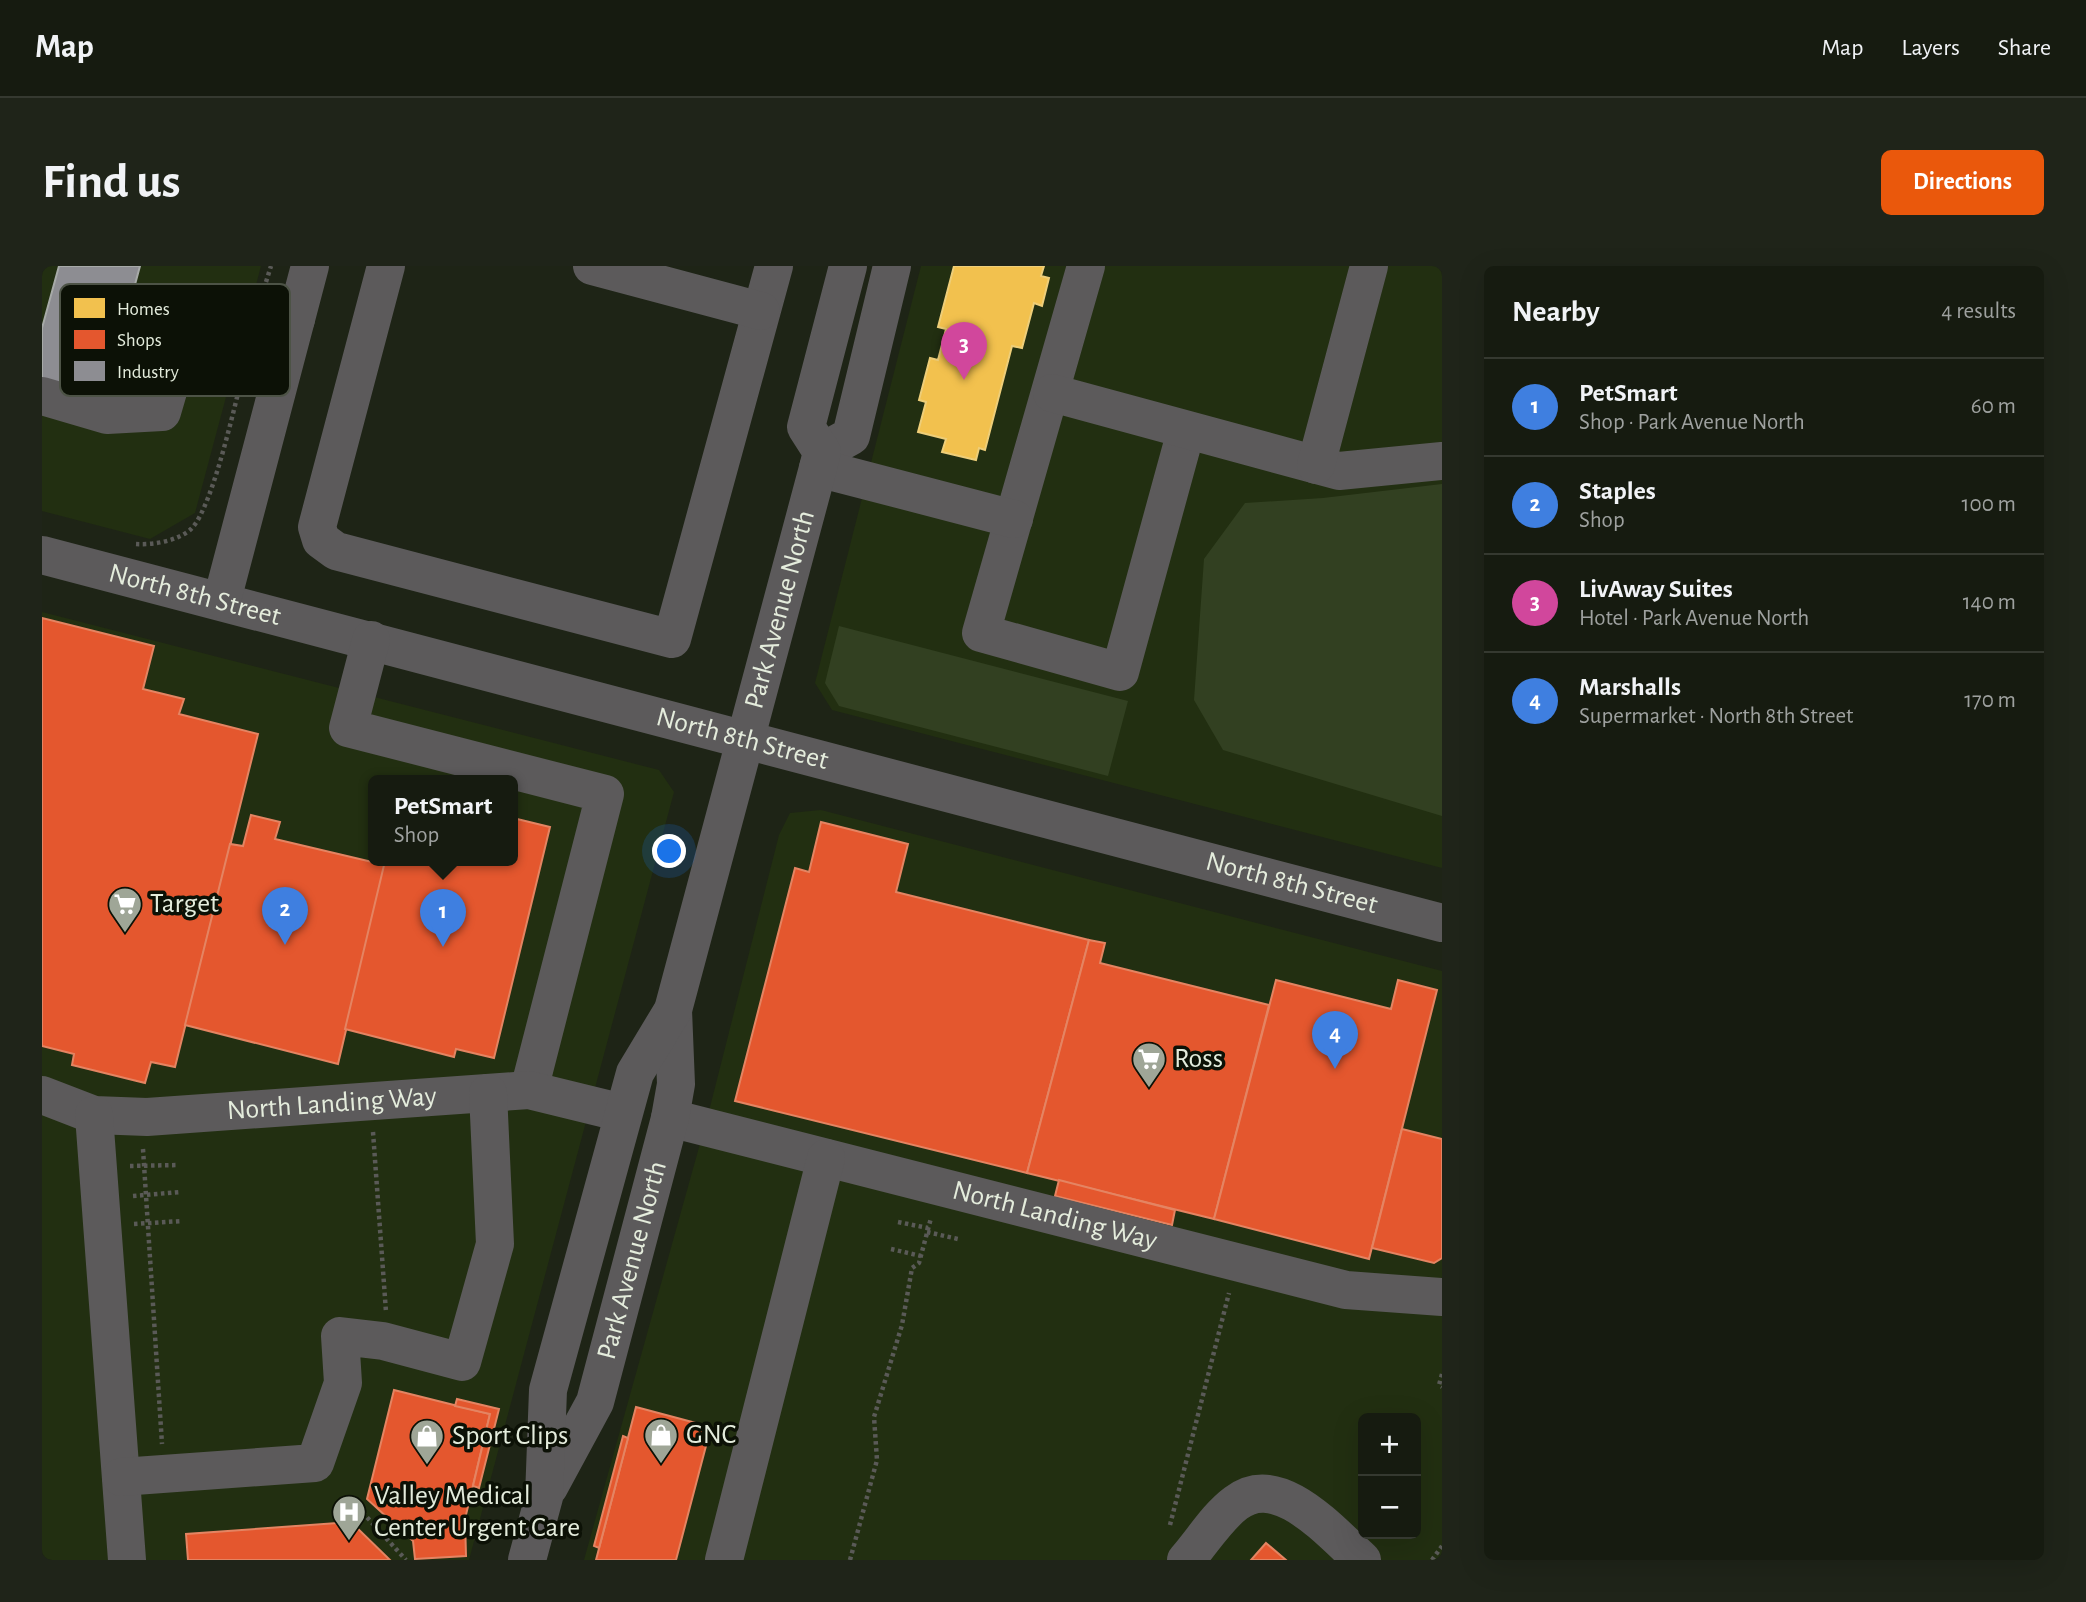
<!DOCTYPE html>
<meta charset="utf-8">
<style>
:root{--surface:#161b10;--page:#1f2419;--text:#f1f3f6;--muted:#9ea19f;--line:#353930;--accent:#ea580c}
body{margin:0;font-family:"Alegreya Sans",sans-serif;background:var(--page);color:var(--text)}
.controls{position:absolute;right:21px;bottom:21px;display:grid;overflow:hidden;border-radius:10px;box-shadow:0 7px 28px #0002}
.controls button{width:63px;height:63px;display:grid;place-items:center;padding:0;border:0;border-bottom:2px solid var(--line);background:var(--surface);color:var(--text);font:35px sans-serif}
.you{position:absolute;left:628px;top:586px;width:24px;height:24px;margin:-18px;border:5px solid #fff;border-radius:50%;background:#1a73e8;box-shadow:0 0 0 10px #1a73e833}
.badge{display:grid;place-items:center;width:46px;height:46px;border-radius:50%;background:var(--accent);color:#fff;font-size:23px;font-weight:700}
.pin{position:absolute;translate:-50% -58px;filter:drop-shadow(0 2px 4px #0008)}
.pin::after{content:'';position:absolute;top:37px;width:24px;height:21px;background:inherit;clip-path:polygon(0 0,100% 0,50% 100%)}
.popup{position:absolute;left:326px;top:509px;width:150px;height:91px;box-sizing:border-box;display:grid;place-content:center;border-radius:10px;background:var(--surface);filter:drop-shadow(0 2px 5px #0005);font-size:23px;white-space:nowrap;color:var(--muted)}
.popup b{font-size:26px;color:var(--text)}
.popup::after{content:'';position:absolute;left:50%;top:100%;margin-left:-14px;border:14px solid transparent;border-top-color:var(--surface)}
.list{margin:0;padding:0;list-style:none}
h2{display:flex;justify-content:space-between;align-items:center;height:91px;margin:0;padding:0 28px;font-size:30px}
h2 small{font-size:23px;font-weight:400;color:var(--muted)}
.list li{display:grid;grid-template-columns:46px 1fr auto;gap:21px;align-items:center;box-sizing:border-box;height:98px;padding:0 28px;border-top:2px solid var(--line)}
.list b{display:block;font-size:26px;white-space:nowrap}
.list p{margin:0;font-size:23px;white-space:nowrap;color:var(--muted)}
.list em{font-size:23px;font-style:normal;color:var(--muted)}
.map{position:relative;flex:none;width:1400px;height:1294px;overflow:hidden;border-radius:10px}
header{display:flex;align-items:center;gap:42px;box-sizing:border-box;height:98px;padding:0 35px;background:var(--surface);border-bottom:2px solid var(--line)}
header strong{font-size:33px}
nav{display:flex;gap:38px;margin-inline-start:auto;font-size:24px}
.intro{display:flex;align-items:center;justify-content:space-between;box-sizing:border-box;height:168px;padding:0 42px}
h1{margin:0;font-size:49px}
.button{padding:18px 32px;border-radius:10px;background:var(--accent);color:#fff;font-size:24px;font-weight:700}
main{display:flex;gap:42px;padding:0 42px}
aside{flex:1;background:var(--surface);border-radius:10px;box-shadow:0 7px 28px #0002}
.map>svg:first-child{display:block}
.built{fill:#222f11;fill-rule:evenodd}
.green{fill:#324021}
.homes{fill:#f2c14e;stroke:#eece79;stroke-width:2}
.shops{fill:#e4572e;stroke:#e48462;stroke-width:2}
.industry{fill:#8d8d92;stroke:#a7aaa8;stroke-width:2}
.lines{fill:none;stroke-linecap:round;stroke-linejoin:round}
.path{stroke:#5a5a57;stroke-width:4.5;stroke-dasharray:3.5 3.5;stroke-linecap:butt}
.minor{stroke:#5c5a5b;stroke-width:38}
.labels{text-anchor:middle;dominant-baseline:central;stroke-width:7;stroke-linejoin:round;paint-order:stroke}
.street-label{font-size:28px;fill:#e4ecdc;stroke:#0c1106}
.poi-label{font-size:28px;fill:#e4ecdc;stroke:#0c1106;text-anchor:start}
.key{fill:#0c1106;stroke:#4d5346;stroke-width:2}
.key-label{font-size:19px;fill:#e4ecdc}
</style>
<header>
<strong>Map</strong>
<nav><a>Map</a><a>Layers</a><a>Share</a></nav>
</header>
<div class="intro"><h1>Find us</h1><a class="button">Directions</a></div>
<main>
<div class="map">
<svg width="1400" height="1294" viewBox="0 0 1400 1294">
<rect width="100%" height="100%" fill="#1e2416"/>
<g class="built">
<path d="M0,0h219l-66,247 -45,26 -108,-28z"/>
<path d="M879,0h521v602l-610,-158 -17,-27z"/>
<path d="M0,346l617,158 15,22 -205,768h-427zM331,515h140v80h-140z"/>
<path d="M779,544l621,161v589h-858l124,-445 71,-280 11,-22zM1321,1152h53v116h-53z"/>
</g>
<g class="green">
<path d="M1400,218v332l-219,-66 -29,-50 10,-141 41,-56 78,-5z"/>
<path d="M797,360l289,75 -20,75 -269,-70 -14,-23z"/>
</g>
<path class="homes" d="M912,0h90l-3,10 8,2 -7,28 -8,-3 -12,45 -10,-2 -27,104 -6,-2 -3,12 -34,-8 4,-13 -28,-7 8,-30 -7,-2 11,-42 8,2 8,-31 -8,-2z"/>
<g class="shops">
<path d="M0,352l112,28 -11,43 41,10 -5,15 79,20 -83,333 -24,-5 -6,21 -73,-18 2,-11 -32,-8z"/>
<path d="M209,549l29,7 -5,17 110,26 -47,199 -153,-39 45,-181 13,2z"/>
<path d="M471,552l37,9 -56,231 -38,-9 -2,8 -109,-28 40,-168 111,3 17,-3z"/>
<path d="M779,556l87,22 -12,48 193,48 -62,233 -292,-72 60,-233 14,4z"/>
<path d="M1047,674l16,3 -5,20 169,42 -55,214 -187,-46z"/>
<path d="M1234,714l115,29 7,-29 39,10 -68,269 -155,-40z"/>
<path d="M1360,863l40,10v119l-8,5 -62,-15z"/>
<path d="M1017,914l116,30 -3,15 -117,-29z"/>
<path d="M352,1124l96,24 -25,105 1,37 -51,3 -2,-18 -46,-42z"/>
<path d="M415,1133l42,10 -20,79 -6,-2 17,-72 -35,-8z"/>
<path d="M594,1141l75,20 -35,133h-80z"/>
<path d="M581,1170l5,2 -29,110 -5,-2z"/>
<path d="M309,1256l39,38h-202l-2,-26z"/>
<path d="M1224,1277l20,17h-35z"/>
</g>
<path class="industry" d="M17,0h81l-37,137 -61,-17v-58z"/>
<g class="lines">
<g class="path">
<path d="M224,16l5,-16"/>
<path d="M94,278c17,1 42,-3 55,-15 24,-23 49,-149 60,-188"/>
<path d="M331,866l13,180"/>
<path d="M101,883l19,295"/>
<path d="M88,900l49,-1"/>
<path d="M91,930l47,-4"/>
<path d="M856,956l30,6"/>
<path d="M92,958l48,-3"/>
<path d="M885,966l31,7"/>
<path d="M849,983l30,7"/>
<path d="M1400,1108l-3,11 3,2"/>
<path d="M311,1236l53,58"/>
<path d="M1128,1259l59,-232"/>
<path d="M808,1294l27,-100 -3,-43 28,-92 10,-57 7,-5 12,-45"/>
<path d="M1390,1294l10,-14"/>
</g>
<g class="minor">
<path d="M344,0l-69,261 4,13 15,11 336,88 102,-373"/>
<path d="M550,0l169,45"/>
<path d="M1044,0l-105,367 139,39 66,-241"/>
<path d="M1010,127l287,78 103,-10"/>
<path d="M0,130l65,19 55,-3 31,-106 31,-2 72,15"/>
<path d="M780,186l29,-16 41,-170"/>
<path d="M1274,199l53,-199"/>
<path d="M776,202l196,51"/>
<path id="s1" d="M0,289l1400,368"/>
<path d="M180,334l88,-334"/>
<path d="M329,374l-23,88 257,66 -76,296"/>
<path id="s2" d="M0,829l52,20 53,2 382,-27 94,23"/>
<path d="M52,849l33,445"/>
<path id="s3" d="M628,852l676,172 96,7"/>
<path d="M79,1211l194,-14 28,-80 -3,-47 43,5 79,21 33,-118 -7,-151"/>
<path id="s4" d="M507,1221l46,-85 75,-284 6,-34 -3,-74"/>
<path id="s5" d="M485,1294l17,-63 4,-107 87,-317 38,-63 145,-542 4,-16 -16,-25 42,-161"/>
<path d="M682,1294l102,-402"/>
<path d="M1144,1294c16,-18 31,-43 50,-57 43,-33 95,30 126,57"/>
</g>
</g>
<defs>
<g id="supermarket-pin" transform="scale(1.75)"><path d="M0 17L-7.5 6A9.5 9.5 0 1 1 7.5 6Z" fill="#9fa697" stroke="#0c1106"/><path d="M-6-5.5h2.5l.6 2H6L4.5 2H-2.5L-4.4-4H-6ZM-1.5 3.2a1.3 1.3 0 1 0 .1 0ZM3 3.2a1.3 1.3 0 1 0 .1 0Z" fill="#fff"/></g>
<g id="shop-pin" transform="scale(1.75)"><path d="M0 17L-7.5 6A9.5 9.5 0 1 1 7.5 6Z" fill="#9fa697" stroke="#0c1106"/><path d="M-5-2.5h2.3a2.7 3.5 0 0 1 5.4 0H5L5.5 6h-11ZM-1.5-2.5h3a1.5 2.3 0 0 0-3 0Z" fill="#fff"/></g>
<g id="hospital-pin" transform="scale(1.75)"><path d="M0 17L-7.5 6A9.5 9.5 0 1 1 7.5 6Z" fill="#9fa697" stroke="#0c1106"/><path d="M-5-5h3v3.5h4V-5h3V5h-3V1.5h-4V5h-3Z" fill="#fff"/></g>
</defs>
<g fill-rule="evenodd">
<use href="#supermarket-pin" x="83" y="638"/>
<use href="#supermarket-pin" x="1107" y="793"/>
<use href="#shop-pin" x="619" y="1169"/>
<use href="#shop-pin" x="385" y="1170"/>
<use href="#hospital-pin" x="307" y="1246"/>
</g>
<g class="labels">
<g class="street-label">
<text stroke="none"><textPath href="#s1" startOffset="158">North 8th Street</textPath></text>
<text stroke="none"><textPath href="#s5" startOffset="989">Park Avenue North</textPath></text>
<text stroke="none"><textPath href="#s1" startOffset="724">North 8th Street</textPath></text>
<text stroke="none"><textPath href="#s1" startOffset="1292">North 8th Street</textPath></text>
<text stroke="none"><textPath href="#s2" startOffset="294">North Landing Way</textPath></text>
<text stroke="none"><textPath href="#s3" startOffset="397">North Landing Way</textPath></text>
<text stroke="none"><textPath href="#s4" startOffset="243">Park Avenue North</textPath></text>
</g>
<g class="poi-label">
<text x="108" y="638">Target</text>
<text x="1132" y="793">Ross</text>
<text x="644" y="1169">GNC</text>
<text x="410" y="1170">Sport Clips</text>
<text x="332" y="1230">Valley Medical<tspan x="332" dy="32">Center Urgent Care</tspan></text>
</g>
</g>
<rect x="18" y="18" width="230" height="112" rx="10" class="key"/>
<rect x="32" y="32" width="31" height="20" fill="#f2c14e"/>
<rect x="32" y="64" width="31" height="19" fill="#e4572e"/>
<rect x="32" y="95" width="31" height="20" fill="#8d8d92"/>
<g class="key-label">
<text x="75" y="49">Homes</text>
<text x="75" y="80">Shops</text>
<text x="75" y="112">Industry</text>
</g>
</svg>
<div class="controls">
<button>+</button>
<button>−</button>
</div>
<div class="you"></div>
<div class="pin badge" style="left:401px;top:681px;background:#3f7fe0">1</div>
<div class="popup"><b>PetSmart</b>Shop</div>
<div class="pin badge" style="left:243px;top:679px;background:#3f7fe0">2</div>
<div class="pin badge" style="left:922px;top:114px;background:#d1479c">3</div>
<div class="pin badge" style="left:1293px;top:803px;background:#3f7fe0">4</div>
</div>
<aside>
<h2>Nearby<small>4 results</small></h2>
<ul class="list">
<li><span class="badge" style="background:#3f7fe0">1</span><div><b>PetSmart</b><p>Shop · Park Avenue North</p></div><em>60 m</em></li>
<li><span class="badge" style="background:#3f7fe0">2</span><div><b>Staples</b><p>Shop</p></div><em>100 m</em></li>
<li><span class="badge" style="background:#d1479c">3</span><div><b>LivAway Suites</b><p>Hotel · Park Avenue North</p></div><em>140 m</em></li>
<li><span class="badge" style="background:#3f7fe0">4</span><div><b>Marshalls</b><p>Supermarket · North 8th Street</p></div><em>170 m</em></li>
</ul>
</aside>
</main>
